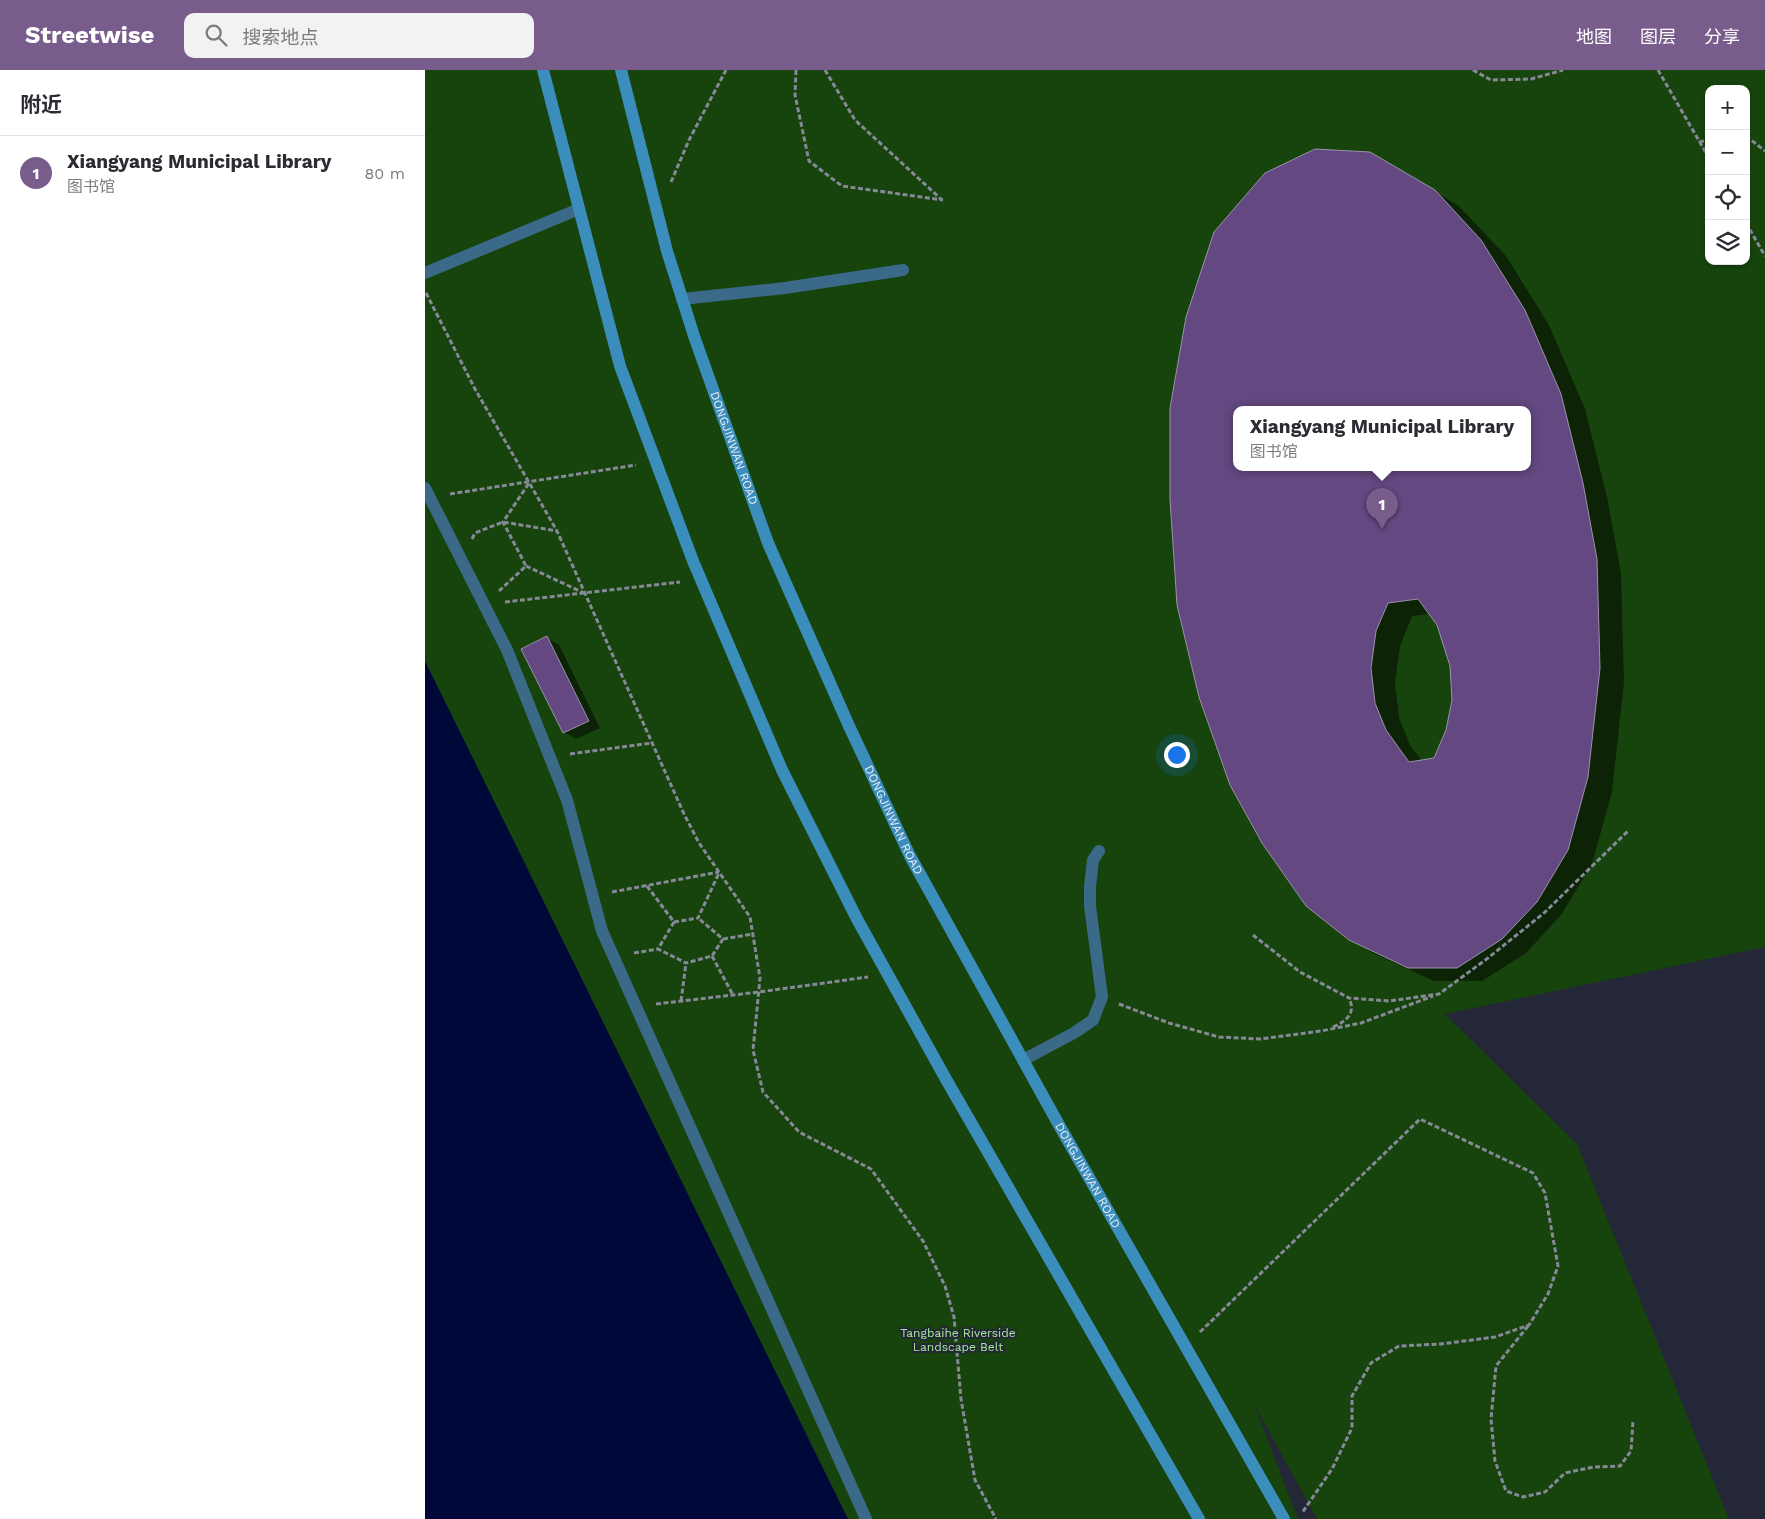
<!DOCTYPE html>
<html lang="zh">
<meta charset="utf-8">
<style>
:root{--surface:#fff;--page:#f2f2f3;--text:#2b2b33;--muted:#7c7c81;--line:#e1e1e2;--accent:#785d8c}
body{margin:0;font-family:"Work Sans","Noto Sans SC",sans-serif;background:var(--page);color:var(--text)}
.controls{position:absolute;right:15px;top:15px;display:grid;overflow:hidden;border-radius:10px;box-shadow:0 1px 4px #0004}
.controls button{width:45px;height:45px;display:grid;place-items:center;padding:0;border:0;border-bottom:1px solid var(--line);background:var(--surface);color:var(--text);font:25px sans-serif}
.you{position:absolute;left:751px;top:684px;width:18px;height:18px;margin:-12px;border:4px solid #fff;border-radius:50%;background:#1a73e8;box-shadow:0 0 0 8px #1a73e833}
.badge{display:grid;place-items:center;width:32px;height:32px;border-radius:50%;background:var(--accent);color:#fff;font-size:16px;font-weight:700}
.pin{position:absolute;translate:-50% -41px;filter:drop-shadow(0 1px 2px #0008)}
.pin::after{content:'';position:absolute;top:26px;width:18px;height:15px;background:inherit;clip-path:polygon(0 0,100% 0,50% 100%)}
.popup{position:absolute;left:808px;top:336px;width:298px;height:65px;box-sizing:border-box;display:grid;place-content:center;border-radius:10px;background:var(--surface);filter:drop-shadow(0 1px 4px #0005);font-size:16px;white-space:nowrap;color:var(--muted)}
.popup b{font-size:19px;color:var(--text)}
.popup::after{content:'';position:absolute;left:50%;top:100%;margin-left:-10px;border:10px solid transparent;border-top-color:var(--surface)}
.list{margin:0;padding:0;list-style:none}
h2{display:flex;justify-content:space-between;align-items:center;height:65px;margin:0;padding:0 20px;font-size:21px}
h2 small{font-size:16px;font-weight:400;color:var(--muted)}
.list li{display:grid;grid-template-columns:32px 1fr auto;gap:15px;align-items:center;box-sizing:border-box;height:75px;padding:0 20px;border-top:1px solid var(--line)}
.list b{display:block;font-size:19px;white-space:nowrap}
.list p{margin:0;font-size:16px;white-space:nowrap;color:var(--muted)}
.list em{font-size:16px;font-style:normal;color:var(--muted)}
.icon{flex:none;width:28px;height:28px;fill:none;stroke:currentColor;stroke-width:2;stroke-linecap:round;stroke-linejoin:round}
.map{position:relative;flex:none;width:1340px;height:1449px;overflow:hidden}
header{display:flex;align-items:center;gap:30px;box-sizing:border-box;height:70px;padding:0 25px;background:var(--accent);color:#fff}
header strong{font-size:24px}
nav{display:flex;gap:28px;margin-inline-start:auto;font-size:18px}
.search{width:350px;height:45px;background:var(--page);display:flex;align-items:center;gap:12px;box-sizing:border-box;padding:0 18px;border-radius:10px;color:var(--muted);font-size:19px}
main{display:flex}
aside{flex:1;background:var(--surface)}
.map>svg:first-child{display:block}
.green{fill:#17430d;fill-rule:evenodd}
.water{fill:#000739}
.shadow{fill:#0007;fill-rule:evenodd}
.building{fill:#644881;stroke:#9b92a7;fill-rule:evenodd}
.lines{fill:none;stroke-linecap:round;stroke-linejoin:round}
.path{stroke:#868997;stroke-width:3;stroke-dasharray:5 2.5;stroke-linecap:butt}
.lane{stroke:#3a6a87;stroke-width:12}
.street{stroke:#3a6a87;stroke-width:12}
.secondary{stroke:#3b8ebc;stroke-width:12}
.labels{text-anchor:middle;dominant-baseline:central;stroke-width:4;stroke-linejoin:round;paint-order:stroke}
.street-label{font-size:12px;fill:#ebeef9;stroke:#242738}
.park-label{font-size:12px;fill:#a6e899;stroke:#242738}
</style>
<header>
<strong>Streetwise</strong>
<div class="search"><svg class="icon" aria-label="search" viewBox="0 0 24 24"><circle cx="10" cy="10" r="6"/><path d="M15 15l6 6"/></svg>搜索地点</div>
<nav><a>地图</a><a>图层</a><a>分享</a></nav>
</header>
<main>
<aside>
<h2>附近<small></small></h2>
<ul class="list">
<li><span class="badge">1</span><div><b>Xiangyang Municipal Library</b><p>图书馆</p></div><em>80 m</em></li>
</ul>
</aside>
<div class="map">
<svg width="1340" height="1449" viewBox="0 0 1340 1449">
<rect width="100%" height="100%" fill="#242738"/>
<path class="green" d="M0,0h1340v877l-320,67 132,130 152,375h-412l-63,-115 44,115h-450l-423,-856zM1284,19h37v172h-37zM812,340h290v58h-290z"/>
<path class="water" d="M0,591l423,858h-423z"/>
<g class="shadow">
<path d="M970,97l64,39 47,50 43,69 36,84 22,88 14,77 3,108 -12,110 -20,72 -31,51 -35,38 -44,28h-48l-59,-27 -25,-15 -179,-440zM812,340h290v58h-290zM1005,544l8,11 13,41 2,34 -5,30 -13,29 -13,2 -12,-16 -11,-27 -4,-36 5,-36 12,-30z"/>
<path d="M122,568l12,7 41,83 -24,11 -12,-7z"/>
</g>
<g class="building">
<path d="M890,79l55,3 65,38 46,50 44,70 36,84 22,89 14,76 3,109 -12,109 -20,73 -31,52 -35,37 -45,29h-49l-59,-28 -43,-34 -44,-63 -32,-58 -31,-88 -22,-92 -7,-106v-91l16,-91 28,-85 51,-59zM812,340h290v58h-290zM993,529l19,26 13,41 2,34 -6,30 -12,28 -25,4 -23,-32 -11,-27 -4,-35 5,-37 12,-28z"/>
<path d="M122,566l42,85 -26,12 -42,-84z"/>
</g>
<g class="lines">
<g class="path">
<path d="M371,0l-1,25 14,66 33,25 101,14"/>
<path d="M400,0l30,50 87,80"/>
<path d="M1048,0l18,10 40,-1 32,-9"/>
<path d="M1233,0l51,88"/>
<path d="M1321,66l19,15"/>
<path d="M1274,72l10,-2"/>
<path d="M246,112l18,-42 37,-70"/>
<path d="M1321,153l19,33"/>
<path d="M1,223l49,96 82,142 127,283 15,29 51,74 10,61 -7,72 10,42 36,40 72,37 52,72 22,45 9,31 7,82 14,81 21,39"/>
<path d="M25,424l186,-29"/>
<path d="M47,469l3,-6 28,-11 54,9"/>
<path d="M101,496l58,27"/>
<path d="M74,521l27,-25 -23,-44 26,-39"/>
<path d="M80,532l175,-20"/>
<path d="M145,684l82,-11"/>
<path d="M222,816l27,36 24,-4 21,-45"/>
<path d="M187,822l107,-20"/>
<path d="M249,852l-16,27 28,14 26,-7 11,-17 -25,-21"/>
<path d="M828,865l47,37 49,26 40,3 50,-7 49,-36 56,-45 84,-82"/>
<path d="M298,869l30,-5"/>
<path d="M209,883l24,-4"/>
<path d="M287,886l21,39"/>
<path d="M256,931l5,-38"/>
<path d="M231,934l103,-12 109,-15"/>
<path d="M694,934l50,19 50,14 41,2 61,-8 40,-8 72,-27"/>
<path d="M908,957c14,-6 23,-14 16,-29"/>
<path d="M1103,1256l-32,40 -5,53 4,42 11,30 17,6 22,-5 20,-19 29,-6 26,-1 11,-15 2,-30"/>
<path d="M775,1262l220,-213 113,54 12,20 13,73 -10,28 -19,31 -34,12 -54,7 -42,2 -28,17 -19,33v32l-20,41 -30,44"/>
</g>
<g class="lane">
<path d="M257,229l103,-11 118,-18"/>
<path d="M598,990l51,-27 19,-13 9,-23 -12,-91v-19l3,-27 6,-9"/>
</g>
<g class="street">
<path d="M0,203l154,-64"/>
<path d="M0,418l82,162 60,150 35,131 264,588"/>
</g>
<g class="secondary">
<path d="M118,0l77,296 73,195 89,209 75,149 90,162 252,438"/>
<path id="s1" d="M196,0l46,181 28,88 73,204 81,183 61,130 149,269 225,394"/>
</g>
</g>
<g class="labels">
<g class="street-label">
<text stroke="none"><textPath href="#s1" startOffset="395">DONGJINWAN ROAD</textPath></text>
<text stroke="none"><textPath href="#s1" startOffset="800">DONGJINWAN ROAD</textPath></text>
<text stroke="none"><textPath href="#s1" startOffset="1205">DONGJINWAN ROAD</textPath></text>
</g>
<g class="park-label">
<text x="533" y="1263">Tangbaihe Riverside<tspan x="533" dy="14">Landscape Belt</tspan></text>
</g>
</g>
</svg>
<div class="controls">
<button>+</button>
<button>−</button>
<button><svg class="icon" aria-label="locate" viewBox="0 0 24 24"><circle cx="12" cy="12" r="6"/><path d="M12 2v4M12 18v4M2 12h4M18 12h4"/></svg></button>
<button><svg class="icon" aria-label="layers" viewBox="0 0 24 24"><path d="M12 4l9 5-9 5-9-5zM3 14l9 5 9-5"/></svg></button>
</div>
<div class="you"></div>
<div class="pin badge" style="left:957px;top:459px">1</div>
<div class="popup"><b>Xiangyang Municipal Library</b>图书馆</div>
</div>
</main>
